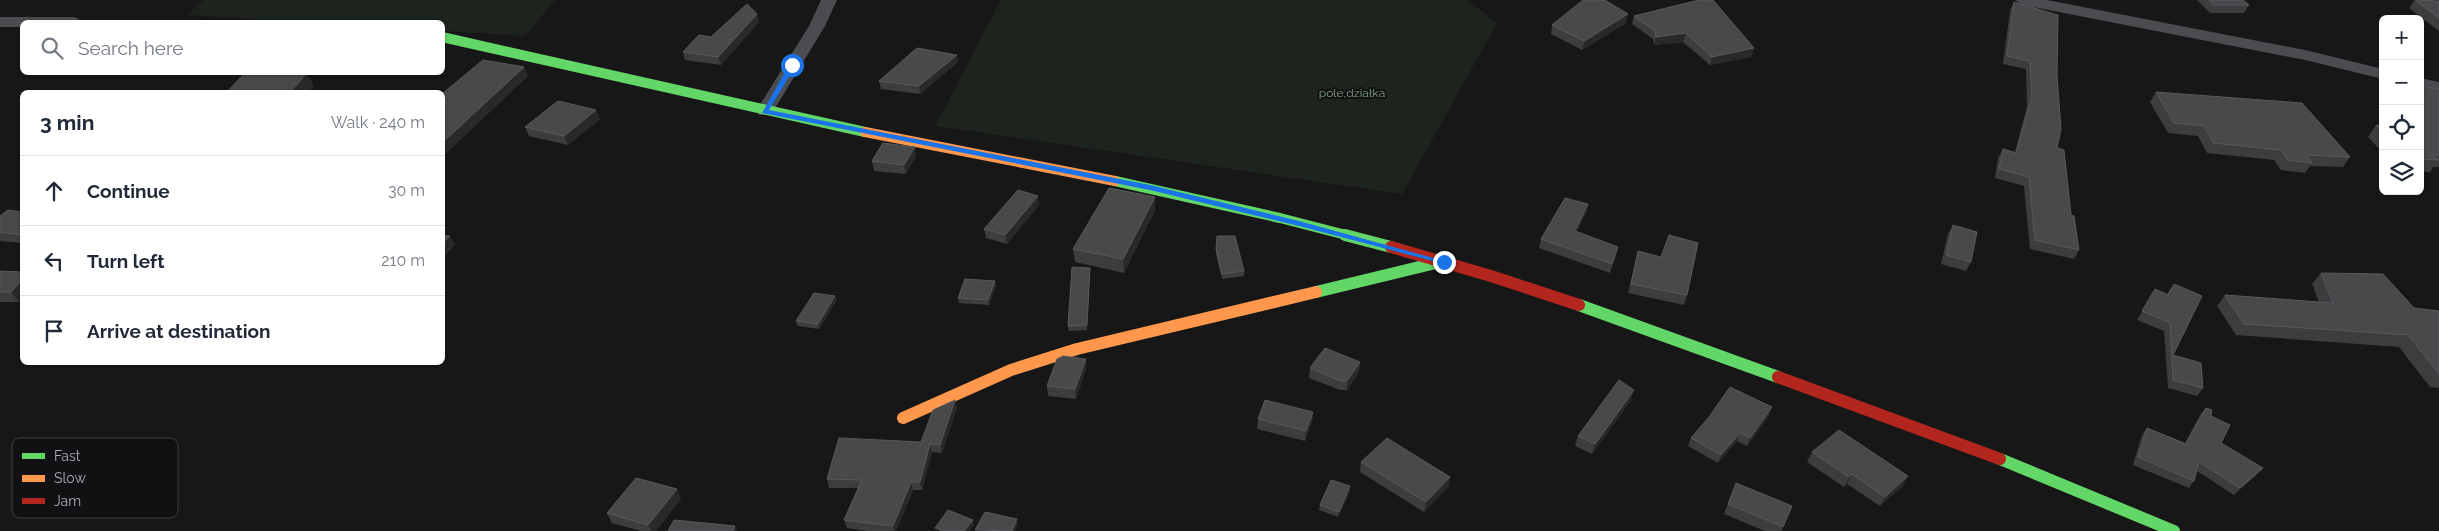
<!DOCTYPE html>
<meta charset="utf-8">
<style>
:root{--surface:#fff;--page:#f2f2f3;--text:#1f2937;--muted:#747a83;--line:#e0e1e3}
body{margin:0;font-family:Raleway,sans-serif;background:var(--page);color:var(--text)}
.controls{position:absolute;right:15px;top:15px;display:grid;overflow:hidden;border-radius:8px;box-shadow:0 1px 4px #0004}
.controls button{width:45px;height:45px;display:grid;place-items:center;padding:0;border:0;border-bottom:1px solid var(--line);background:var(--surface);color:var(--text);font:25px sans-serif}
.stop{position:absolute;width:15px;height:15px;margin:-11px;border:4px solid #1a73e8;border-radius:50%;background:#fff}
.stop.end{background:#1a73e8;border-color:#fff;box-shadow:0 1px 5px #0008}
.list{margin:0;padding:0;list-style:none}
h2{display:flex;justify-content:space-between;align-items:center;height:65px;margin:0;padding:0 20px;font-size:21px}
h2 small{font-size:16px;font-weight:400;color:var(--muted)}
.list li{display:grid;grid-template-columns:32px 1fr auto;gap:15px;align-items:center;box-sizing:border-box;height:70px;padding:0 20px;border-top:1px solid var(--line)}
.list b{display:block;font-size:19px;white-space:nowrap}
.list em{font-size:16px;font-style:normal;color:var(--muted)}
.icon{flex:none;width:28px;height:28px;fill:none;stroke:currentColor;stroke-width:2;stroke-linecap:round;stroke-linejoin:round}
.map{position:relative;flex:none;width:2439px;height:531px;overflow:hidden}
.search{position:absolute;background:var(--surface);box-shadow:0 1px 4px #0004;left:20px;top:20px;width:425px;height:55px;display:flex;align-items:center;gap:12px;box-sizing:border-box;padding:0 18px;border-radius:8px;color:var(--muted);font-size:19px}
.panel{position:absolute;background:var(--surface);box-shadow:0 1px 4px #0004;left:20px;top:90px;width:425px;height:275px;border-radius:8px}
.map>svg:first-child{display:block}
.green{fill:#1d241e}
.lines{fill:none;stroke-linecap:round;stroke-linejoin:round}
.street{fill:#4b4c50;fill-rule:evenodd}
.fast-far1{stroke:#63d668;stroke-width:10}
.fast{stroke:#63d668;stroke-width:12}
.slow-far1{stroke:#ff974d;stroke-width:10}
.slow{stroke:#ff974d;stroke-width:12}
.jam{stroke:#b3261e;stroke-width:12}
.wall{fill:#3d3d3f}
.shaded-wall{fill:#29292a}
.building{fill:#49494c;stroke:#58595d}
.route{fill:#1a73e8}
.labels{text-anchor:middle;dominant-baseline:central;stroke-width:4;stroke-linejoin:round;paint-order:stroke}
.park-label{font-size:12px;fill:#7fa381;stroke:#111113}
.key{fill:#111113;stroke:#3e4045;stroke-width:1}
.key-label{font-size:14px;fill:#a8adb8}
</style>
<div class="map">
<svg width="2439" height="531" viewBox="0 0 2439 531">
<rect width="100%" height="100%" fill="#171717"/>
<g class="green">
<path d="M203,0h352l-30,36 -82,-5 -1,-9h-142l-113,-7z"/>
<path d="M1001,0h466l30,23 -95,171 -467,-68z"/>
</g>
<g class="lines">
<g class="street">
<path d="M821,0h16l-12,26 -54,89h-12l-3,-4 53,-85z"/>
<path d="M2015,0h32l258,50 78,19v10l-78,-19 -282,-55z"/>
<path d="M0,17h75l8,5h-61v5h-22z"/>
<path d="M2420,78l19,4v10l-19,-4z"/>
</g>
<g class="fast-far1">
<path d="M442,37l423,95"/>
<path d="M1115,181l165,37 70,18"/>
</g>
<g class="fast">
<path d="M1345,235l46,12"/>
<path d="M1316,292l124,-30"/>
<path d="M1579,305l199,72"/>
<path d="M2000,459l174,72"/>
</g>
<path class="slow-far1" d="M865,132l250,49"/>
<path class="slow" d="M903,418l108,-48 66,-21 239,-57"/>
<g class="jam">
<path d="M1391,247l100,29 88,29"/>
<path d="M1778,377l222,82"/>
</g>
</g>
<g class="wall">
<path d="M2197,0h46l6,5 -5,8h-34z"/>
<path d="M2415,0l24,1v30l-30,-23z"/>
<path d="M2014,2l43,73v73l22,102 -5,9 -44,-10 -6,-63 -29,-8 3,-20 5,-9 12,3 12,-46 -1,-37 -23,-5 7,-54z"/>
<path d="M757,14l2,8 -38,43 -36,-5 -2,-8z"/>
<path d="M1634,16l120,32 -3,9 -41,8 -27,-23 -29,3 -1,-6 -21,-15z"/>
<path d="M1626,23l-44,27 -31,-16 1,-9z"/>
<path d="M957,55l1,7 -38,32 -39,-5 -2,-8z"/>
<path d="M528,76l-82,77h-4v-59z"/>
<path d="M2420,86l19,3v78h-6l-3,5 -10,-1z"/>
<path d="M2156,92l194,65 -7,10 -33,-1 -5,7 -24,-3 -7,-10 -67,-7 -9,-17 -30,-3 -18,-31z"/>
<path d="M600,119l-32,26 -39,-9 -4,-9z"/>
<path d="M2376,125l7,1v27l-15,-16z"/>
<path d="M916,156l-10,18 -32,-3 -2,-10z"/>
<path d="M1588,204l-2,9 -10,19 40,24 -6,17 -71,-25 2,-9z"/>
<path d="M1039,205l-32,39 -21,-6 -2,-9z"/>
<path d="M1155,210l-31,63 -49,-11 -2,-13z"/>
<path d="M22,212v31l-22,-2v-25z"/>
<path d="M1953,225l18,37 -5,9 -25,-7 7,-30z"/>
<path d="M1217,236l27,35v5l-22,3 -6,-25z"/>
<path d="M1638,251l49,44 -3,10 -56,-12z"/>
<path d="M1090,268l-3,62 -18,1 -1,-5z"/>
<path d="M0,271l19,31h-19z"/>
<path d="M2321,273l93,35 25,3v77l-9,-1 -31,-40 -163,-12 -19,-29 8,-11 94,7 -7,-18z"/>
<path d="M995,281l1,5 -7,19 -30,-2 -1,-5z"/>
<path d="M2174,284l-1,71 30,33 -6,8 -29,-8 -4,-57 -27,-11 18,-31 12,5z"/>
<path d="M835,296l1,5 -17,28 -21,-3 -2,-5z"/>
<path d="M1086,359v10l-10,30 -28,-3 -1,-10z"/>
<path d="M1360,362l-1,10 -12,18h-7l-31,-12 1,-10z"/>
<path d="M955,400l2,8 -15,45 -10,-1 -10,38h-9l-17,41h-29l-20,-3 -3,-8 14,-32h-29l-2,-9 94,-37z"/>
<path d="M1631,400l-39,54 -17,-8 3,-10z"/>
<path d="M2206,408l5,8 10,27 35,32 -22,20 -37,-24 -3,10 -5,7 -56,-23 9,-30 5,-7 38,15 15,-28z"/>
<path d="M1313,412l-1,10 -7,19 -48,-12 1,-10z"/>
<path d="M1769,416l-22,30 -10,-5 -19,22 -30,-17 3,-8z"/>
<path d="M1812,452l91,34 -23,20 -33,-22 -3,3 -37,-25z"/>
<path d="M1361,462l88,24 -25,26 -64,-40z"/>
<path d="M1736,483l47,44 -1,4h-17l-41,-17z"/>
<path d="M1350,486v5l-12,26 -19,-7 1,-5z"/>
<path d="M681,498l-25,33h-15l-29,-8 -5,-10z"/>
</g>
<g class="shaded-wall">
<path d="M757,14l2,8 -38,43 -3,-8z"/>
<path d="M1628,14l-2,9 -44,27 2,-9z"/>
<path d="M1686,33l-3,9 -29,3 2,-8z"/>
<path d="M1754,48l-3,9 -41,8 2,-8z"/>
<path d="M957,55l1,7 -38,32 -1,-8z"/>
<path d="M524,67l4,9 -82,77 -4,-8v-2z"/>
<path d="M307,73l7,13 -6,6h-18z"/>
<path d="M596,110l4,9 -32,26 -4,-9z"/>
<path d="M915,147l1,9 -10,18 -2,-9z"/>
<path d="M1038,196l1,9 -32,39 -2,-9z"/>
<path d="M1155,197v13l-31,63 -1,-14z"/>
<path d="M1588,204l-2,9 -13,27 2,-9z"/>
<path d="M450,236l5,9 -13,14v-15z"/>
<path d="M1618,247l-2,9 -6,17 2,-9z"/>
<path d="M22,280v18l-3,4 -8,-10z"/>
<path d="M995,281l1,5 -7,19 -1,-5z"/>
<path d="M835,296l1,5 -17,28 -1,-5z"/>
<path d="M1086,359v10l-10,30 -1,-10z"/>
<path d="M1360,362l-1,10 -12,18v-9z"/>
<path d="M1634,390l-3,10 -39,54 3,-10z"/>
<path d="M955,400l2,8 -15,45 -2,-8z"/>
<path d="M1772,407l-3,9 -22,30 3,-8z"/>
<path d="M1313,412l-1,10 -7,19 1,-10z"/>
<path d="M1740,433l-3,8 -19,22 3,-8z"/>
<path d="M930,444l2,8 -10,38 -2,-8z"/>
<path d="M2263,468l-7,7 -22,20 6,-7z"/>
<path d="M1852,474l-5,10 -3,3 5,-10z"/>
<path d="M1908,476l-5,10 -23,20 5,-9z"/>
<path d="M1450,477l-1,9 -25,26 2,-10z"/>
<path d="M911,482l2,8 -17,41h-2l-1,-5z"/>
<path d="M1350,486v5l-12,26 1,-5z"/>
<path d="M677,489l4,9 -25,33h-5l-3,-6z"/>
<path d="M1017,519l1,5 -3,7h-3z"/>
<path d="M973,520l1,5 -5,6h-5z"/>
<path d="M735,526l2,5h-4z"/>
</g>
<g class="building">
<path d="M1583,0h22l23,14 -44,27 -32,-16z"/>
<path d="M1699,0h14l41,48 -42,9 -26,-24 -30,4 -1,-6 -21,-15z"/>
<path d="M2209,0h34l6,5h-35z"/>
<path d="M2415,0l24,1v17z"/>
<path d="M2014,2l44,13 -1,60 4,54 -4,19 7,2 7,65 3,1 5,34 -44,-10 -6,-63 -30,-8 4,-20 13,4 16,-56 -2,-36 -23,-5z"/>
<path d="M747,4l10,10 -39,43 -35,-5 16,-17 12,2z"/>
<path d="M917,48l40,7 -38,31 -40,-5z"/>
<path d="M483,60l41,7 -82,76v-49z"/>
<path d="M307,73l-17,19h-63l17,-18z"/>
<path d="M2420,86l19,3v66l-6,-1 6,6 -19,-1z"/>
<path d="M2156,92l146,11 48,54 -43,-2 5,8 -24,-3 -7,-10 -68,-7 -9,-17 -30,-3z"/>
<path d="M558,101l38,9 -32,26 -39,-9z"/>
<path d="M2376,125l7,1v7z"/>
<path d="M883,143l32,4 -11,18 -32,-4z"/>
<path d="M1109,188l46,9 -32,62 -50,-10z"/>
<path d="M1018,190l20,6 -33,39 -21,-6z"/>
<path d="M1565,198l23,6 -13,27 43,16 -6,17 -71,-25z"/>
<path d="M8,210l14,2v23l-22,-3v-16z"/>
<path d="M1953,225l24,7 -6,30 -25,-7z"/>
<path d="M442,235l8,1 -8,8z"/>
<path d="M1669,235l29,8 -11,52 -56,-11 7,-33 23,6z"/>
<path d="M1217,236h18l9,35 -22,3 -6,-25z"/>
<path d="M1072,267l18,1 -3,57 -19,1z"/>
<path d="M0,271l22,1v8l-11,12h-11z"/>
<path d="M2321,273l62,1 31,34 25,3v63l-31,-39 -164,-11 -19,-29 108,8z"/>
<path d="M965,279l30,2 -7,19 -30,-2z"/>
<path d="M2174,284l28,12 -29,59 28,8 2,25 -30,-8 -3,-57 -28,-12 13,-22 13,6z"/>
<path d="M814,293l21,3 -17,28 -22,-3z"/>
<path d="M1325,348l35,14 -13,19h-6l-31,-13z"/>
<path d="M1063,356l23,3 -11,30 -28,-3 10,-27z"/>
<path d="M1619,380l15,10 -39,54 -17,-8z"/>
<path d="M1730,387l42,20 -22,31 -10,-5 -19,22 -30,-17 18,-21z"/>
<path d="M955,400l-15,45 -10,-1 -10,38h-9l-18,44 -49,-6 18,-40 -35,-1 12,-41 82,4 12,-32z"/>
<path d="M1265,400l48,12 -7,19 -48,-12z"/>
<path d="M2206,408l6,2 -1,6 19,9 -9,18 42,25 -23,20 -41,-26 -5,19 -56,-24 9,-29 39,16z"/>
<path d="M1839,430l69,46 -23,21 -33,-23 -3,3 -37,-25z"/>
<path d="M1387,438l63,39 -24,25 -65,-40z"/>
<path d="M636,478l41,11 -29,36 -41,-12z"/>
<path d="M1331,480l19,6 -11,26 -19,-7z"/>
<path d="M1736,483l56,23 -9,21 -55,-23z"/>
<path d="M948,510l25,10 -9,11h-22l-7,-3z"/>
<path d="M985,512l32,7 -5,12 -37,-1z"/>
<path d="M674,520l61,6 -2,5h-65z"/>
</g>
<path class="route" d="M792,63l4,2 -27,45 381,75 149,36 149,41 -4,2 -145,-38 -149,-36 -388,-77 27,-48z"/>
<g class="labels">
<g class="park-label">
<text x="1352" y="93">pole,działka</text>
</g>
</g>
<rect x="12" y="438" width="166" height="80" rx="8" class="key"/>
<rect x="22" y="453" width="23" height="6" fill="#63d668"/>
<rect x="22" y="475" width="23" height="7" fill="#ff974d"/>
<rect x="22" y="498" width="23" height="6" fill="#b3261e"/>
<g class="key-label">
<text x="54" y="461">Fast</text>
<text x="54" y="483">Slow</text>
<text x="54" y="506">Jam</text>
</g>
</svg>
<div class="controls">
<button>+</button>
<button>−</button>
<button><svg class="icon" aria-label="locate" viewBox="0 0 24 24"><circle cx="12" cy="12" r="6"/><path d="M12 2v4M12 18v4M2 12h4M18 12h4"/></svg></button>
<button><svg class="icon" aria-label="layers" viewBox="0 0 24 24"><path d="M12 4l9 5-9 5-9-5zM3 14l9 5 9-5"/></svg></button>
</div>
<div class="stop" style="left:792px;top:65px"></div>
<div class="stop end" style="left:1444px;top:262px"></div>
<div class="search"><svg class="icon" aria-label="search" viewBox="0 0 24 24"><circle cx="10" cy="10" r="6"/><path d="M15 15l6 6"/></svg>Search here</div>
<section class="panel">
<h2>3 min<small>Walk · 240 m</small></h2>
<ul class="list">
<li><svg class="icon" aria-label="ahead" viewBox="0 0 24 24"><path d="M12 20V5M6 11l6-6 6 6"/></svg><div><b>Continue</b></div><em>30 m</em></li>
<li><svg class="icon" aria-label="left" viewBox="0 0 24 24"><path d="M17 20v-9H6M10 6l-5 5 5 5"/></svg><div><b>Turn left</b></div><em>210 m</em></li>
<li><svg class="icon" aria-label="arrive" viewBox="0 0 24 24"><path d="M6 21V4h12l-3 4 3 4H6"/></svg><div><b>Arrive at destination</b></div></li>
</ul>
</section>
</div>
